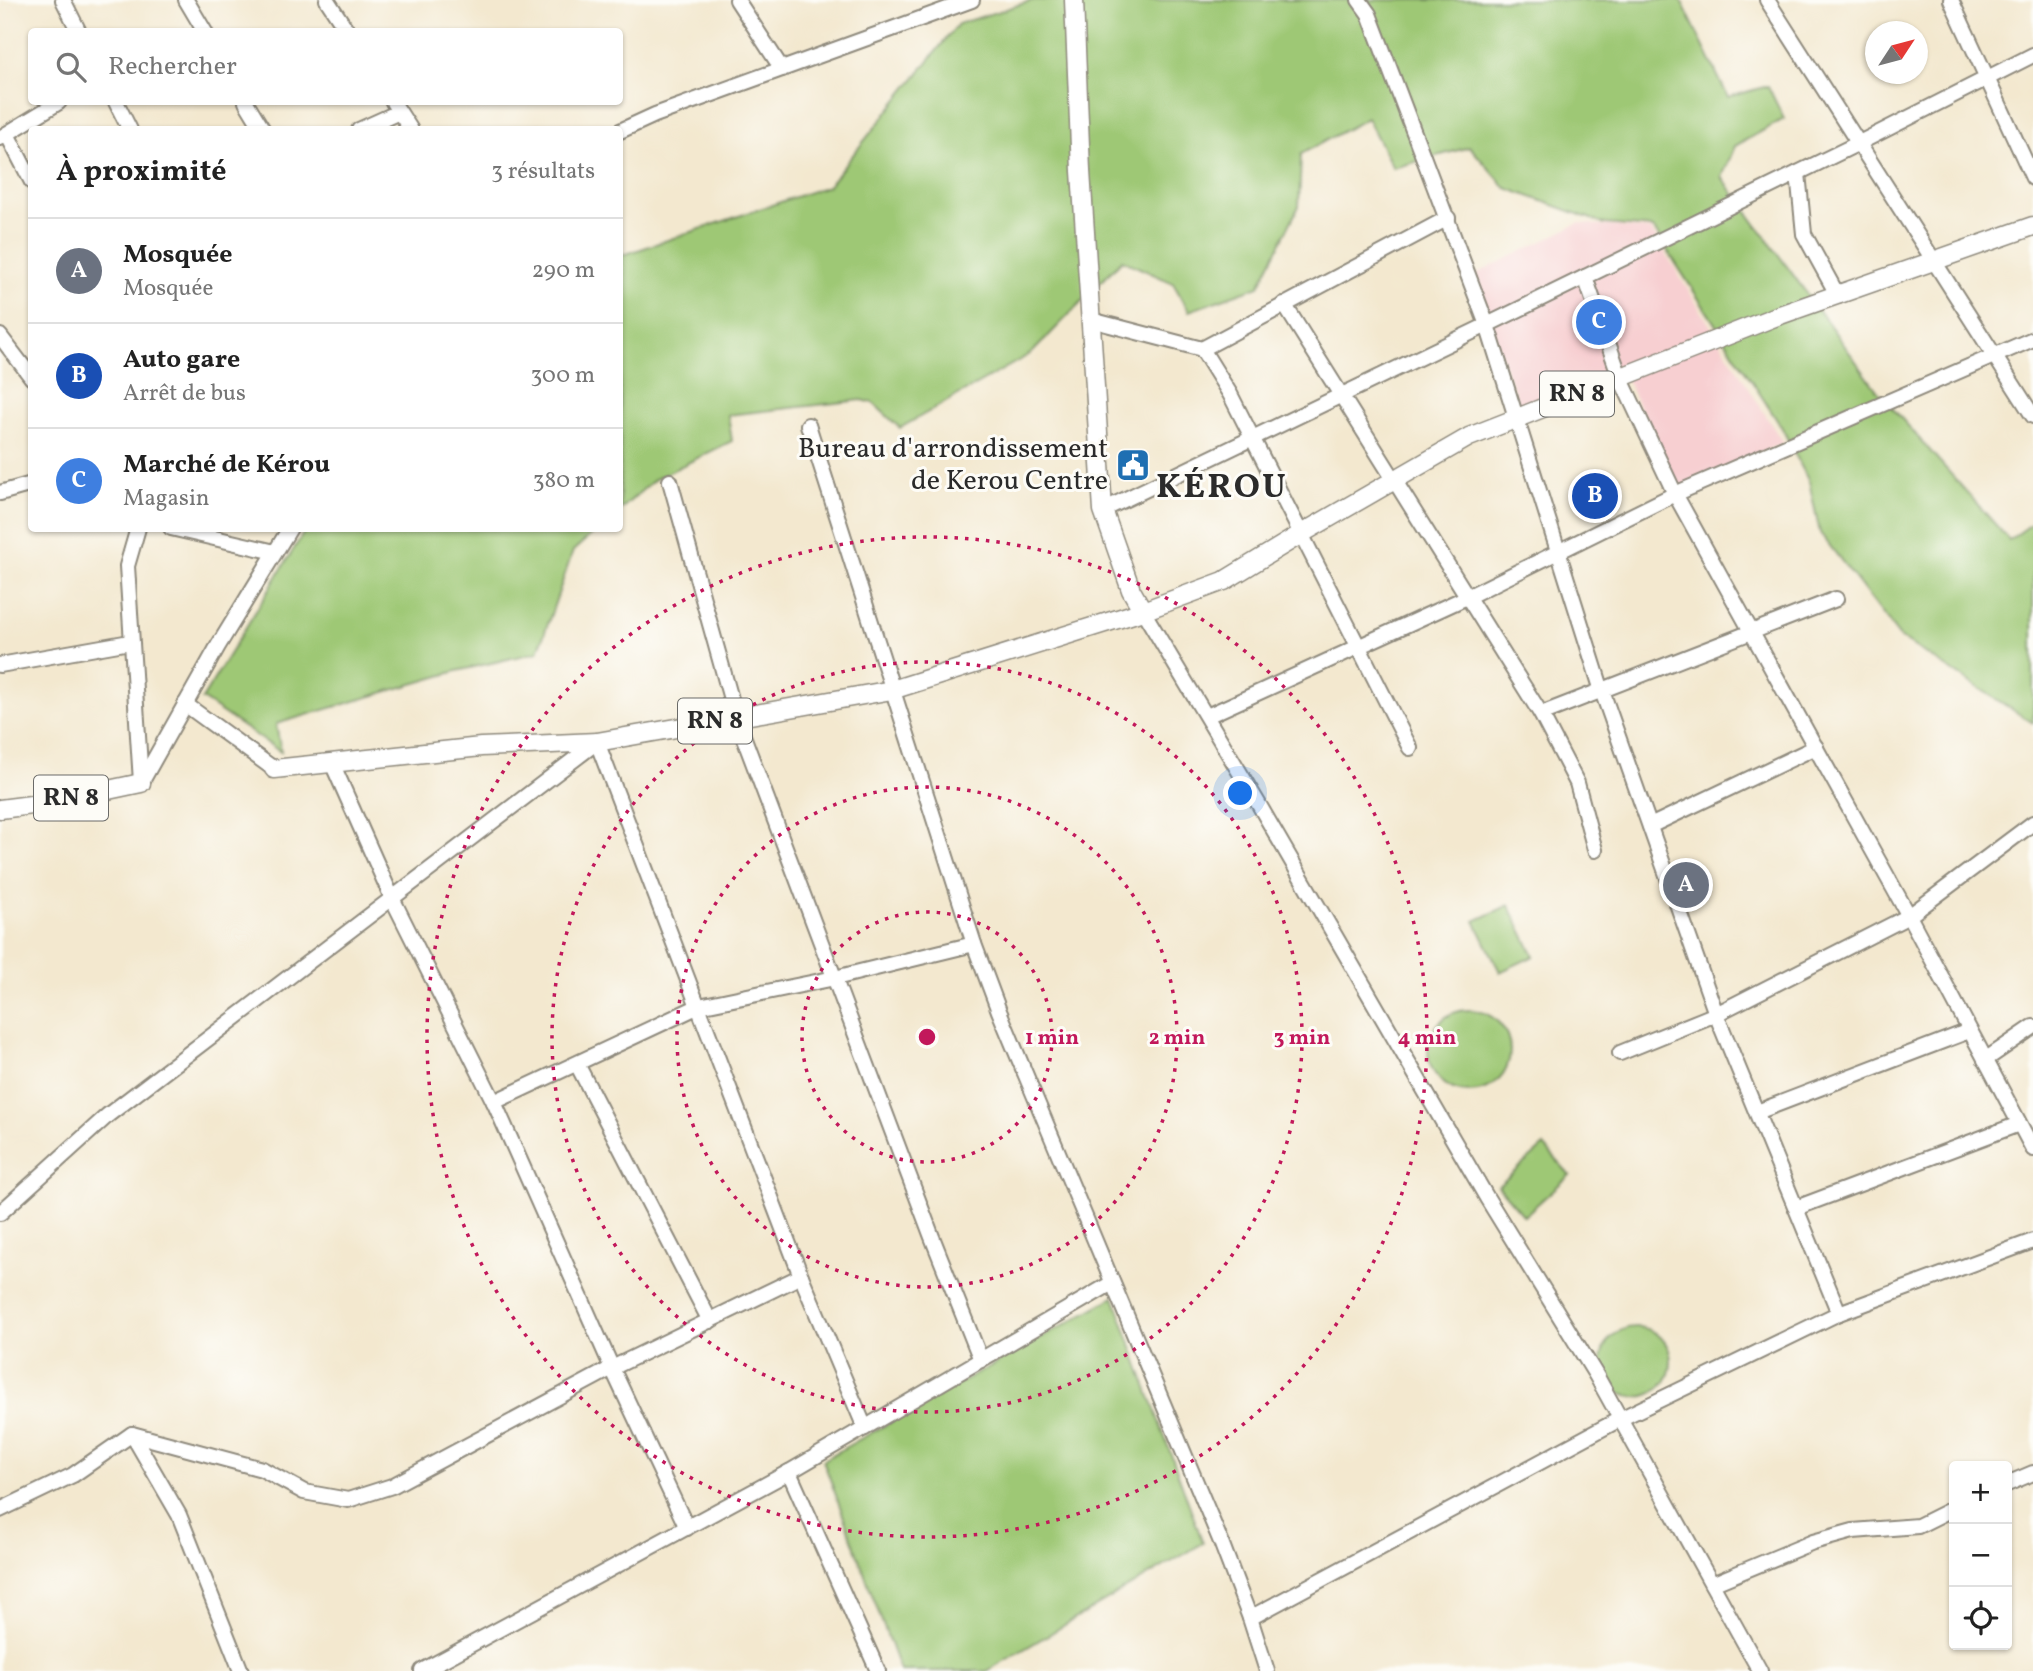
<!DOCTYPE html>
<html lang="fr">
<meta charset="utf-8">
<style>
:root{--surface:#fff;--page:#f6f6f6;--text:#222;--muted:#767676;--line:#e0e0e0;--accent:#2563eb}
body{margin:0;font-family:Vollkorn,serif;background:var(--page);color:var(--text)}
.controls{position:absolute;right:21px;bottom:21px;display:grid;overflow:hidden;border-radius:7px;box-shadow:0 2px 5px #0004}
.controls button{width:63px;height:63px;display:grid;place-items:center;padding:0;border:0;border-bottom:2px solid var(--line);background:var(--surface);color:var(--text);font:35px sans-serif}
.compass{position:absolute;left:1865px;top:21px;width:63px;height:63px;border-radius:50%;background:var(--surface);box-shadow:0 2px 5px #0004;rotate:54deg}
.you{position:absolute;left:1241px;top:794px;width:24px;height:24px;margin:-18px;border:5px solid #fff;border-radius:50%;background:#1a73e8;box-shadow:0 0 0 10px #1a73e833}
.badge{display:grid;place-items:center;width:46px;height:46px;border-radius:50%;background:var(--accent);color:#fff;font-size:23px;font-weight:700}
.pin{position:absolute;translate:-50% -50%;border:4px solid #fff;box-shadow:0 2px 7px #0006}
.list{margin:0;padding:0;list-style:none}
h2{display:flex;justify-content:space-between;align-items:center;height:91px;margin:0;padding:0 28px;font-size:30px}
h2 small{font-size:23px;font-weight:400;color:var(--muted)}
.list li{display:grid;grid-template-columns:46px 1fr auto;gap:21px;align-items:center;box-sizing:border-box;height:105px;padding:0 28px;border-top:2px solid var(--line)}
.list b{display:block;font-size:26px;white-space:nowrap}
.list p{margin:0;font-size:23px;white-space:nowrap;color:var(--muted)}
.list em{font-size:23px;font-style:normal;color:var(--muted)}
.icon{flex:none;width:38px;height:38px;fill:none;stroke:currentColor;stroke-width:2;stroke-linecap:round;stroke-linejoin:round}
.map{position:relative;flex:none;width:2033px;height:1671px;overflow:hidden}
.search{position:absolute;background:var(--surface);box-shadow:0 2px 5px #0004;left:28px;top:28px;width:595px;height:77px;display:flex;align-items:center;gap:18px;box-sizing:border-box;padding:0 24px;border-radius:7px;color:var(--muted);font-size:26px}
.panel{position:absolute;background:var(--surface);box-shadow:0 2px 5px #0004;left:28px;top:126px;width:595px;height:406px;border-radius:7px}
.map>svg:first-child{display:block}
.built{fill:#f7cfd1}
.green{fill:#9ec875;stroke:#647a50;stroke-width:2}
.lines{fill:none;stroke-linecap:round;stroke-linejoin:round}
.minor-casing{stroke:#8f8a7d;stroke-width:18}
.major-casing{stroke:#8f8a7d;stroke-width:21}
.minor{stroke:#fff;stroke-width:14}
.major{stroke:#fff;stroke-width:18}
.ring{fill:none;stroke:#c2185b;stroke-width:3.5;stroke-dasharray:3.5 7}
.labels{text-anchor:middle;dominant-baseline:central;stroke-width:6;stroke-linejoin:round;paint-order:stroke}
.shield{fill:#fdfcf7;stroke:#6a6a68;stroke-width:2}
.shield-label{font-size:26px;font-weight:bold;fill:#2b2b2b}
.poi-label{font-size:28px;fill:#2b2b2b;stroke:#fdfcf7;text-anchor:end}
.district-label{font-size:35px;font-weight:bold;letter-spacing:2px;fill:#2b2b2b;stroke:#fdfcf7}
.centre{fill:#c2185b;stroke:#fdfcf7;stroke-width:3.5}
.ring-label{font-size:21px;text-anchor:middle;font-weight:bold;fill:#c2185b;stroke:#fdfcf7;stroke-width:6;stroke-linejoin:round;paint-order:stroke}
</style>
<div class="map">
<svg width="2033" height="1671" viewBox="0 0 2033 1671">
<rect width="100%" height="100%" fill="#fdfcf7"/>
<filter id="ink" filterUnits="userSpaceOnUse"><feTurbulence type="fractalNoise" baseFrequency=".0143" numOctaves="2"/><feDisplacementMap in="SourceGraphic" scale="14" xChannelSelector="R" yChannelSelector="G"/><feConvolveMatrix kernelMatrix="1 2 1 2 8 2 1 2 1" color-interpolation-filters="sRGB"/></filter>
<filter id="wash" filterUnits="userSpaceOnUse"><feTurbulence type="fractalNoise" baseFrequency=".00686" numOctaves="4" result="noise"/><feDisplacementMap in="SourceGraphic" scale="28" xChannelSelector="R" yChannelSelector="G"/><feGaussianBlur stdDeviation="1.57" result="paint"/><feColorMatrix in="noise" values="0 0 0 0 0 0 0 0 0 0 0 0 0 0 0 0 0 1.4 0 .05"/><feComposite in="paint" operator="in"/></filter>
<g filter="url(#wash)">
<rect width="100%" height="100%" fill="#f3e8cf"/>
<path class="built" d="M1579,223l72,7 132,213 -105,46 -57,-121 -100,42 -49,-134z"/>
<g class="green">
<path d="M1034,0h647l47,97 40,-11 16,33 -49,27 -13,31 157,216 130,147 24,-17v200l-132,-85 -81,-105 -11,-51 -27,-54 -129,-200 -48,-4 -99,-36 -36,-41 -77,21 -26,-50 -66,36 -2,52 -40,80 -70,25 -16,-28 -51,-23 -90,93 -132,75 -27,-25 -11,-3 -134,15 4,26 -77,38 -35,31v-254l208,-70 130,-162z"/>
<path d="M306,529l1,-1 291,1 -25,22 -35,101 -81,19 -181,53 5,28 -79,-53z"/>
<path d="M1509,905l25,51 -34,16 -25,-51z"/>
<circle cx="1469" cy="1051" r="41"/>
<path d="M1544,1146l26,29 -46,41 -26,-30z"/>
<path d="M1114,1297l89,246 -216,128h-87l-77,-211z"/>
<circle cx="1636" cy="1362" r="35"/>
</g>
</g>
<g filter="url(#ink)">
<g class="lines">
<g class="minor-casing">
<g id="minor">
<path d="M63,0l16,32"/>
<path d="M186,0l19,32"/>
<path d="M327,0l21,32"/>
<path d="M737,0l45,69"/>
<path d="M1359,0l10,14 118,311 115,366 114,323 123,299"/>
<path d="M1767,0l266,416"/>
<path d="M1951,0l82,178"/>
<path d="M116,102l14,28"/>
<path d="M246,102l17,28"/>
<path d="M393,102l18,28"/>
<path d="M359,130l40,-18"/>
<path d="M620,131l35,-16 317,-115"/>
<path d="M7,134l25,48"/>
<path d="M0,138l59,-36"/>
<path d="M1798,173l6,61 34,62"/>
<path d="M1585,277l35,100 55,117 234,422 124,233"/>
<path d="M1284,304l257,410 36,69 18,67"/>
<path d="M1091,320l111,29 246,-131"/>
<path d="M0,336l32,42"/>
<path d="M1202,349l28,45 180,354"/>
<path d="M808,425l166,519 25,67 222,531 29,76 17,53"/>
<path d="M670,481l66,236 196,520 49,123"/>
<path d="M0,493l32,-9"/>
<path d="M1103,510l384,-185 372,-182 174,-88"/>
<path d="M138,528l-11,38 14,216"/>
<path d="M171,528l104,24"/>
<path d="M1143,611l115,192 229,395 109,177 164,296"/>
<path d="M0,665l130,-23"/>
<path d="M185,704l89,65"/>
<path d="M1541,714l295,-115"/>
<path d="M1207,716l260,-119 208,-103 358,-155"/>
<path d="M332,763l60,135 102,204 118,266 75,160"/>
<path d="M141,783l77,-137 72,-118"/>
<path d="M1650,826l166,-79"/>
<path d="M1620,1053l96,-39 193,-98 124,-93"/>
<path d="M1985,1060l48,-33"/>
<path d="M577,1064l133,257"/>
<path d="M494,1102l205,-96 136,-28 139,-34"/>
<path d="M1757,1112l212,-81"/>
<path d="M1796,1208l223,-84"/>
<path d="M0,1213l108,-98 489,-373 204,534 64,152"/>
<path d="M132,1434l130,35 42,23 44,8 44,-14 220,-118 189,-92"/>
<path d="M789,1472l89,199"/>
<path d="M2007,1484l26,-11"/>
<path d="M0,1510l73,-35 59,-41 47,81 62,156"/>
<path d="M1712,1584l101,-42 40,-11 65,-5 36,-18"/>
<path d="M1250,1618l370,-199 219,-106 194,-72"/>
<path d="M422,1671l367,-199 323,-189"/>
</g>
</g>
<g class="major-casing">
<g id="major">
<path d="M1074,0l7,171 22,339 28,80 12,21"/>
<path d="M274,769l207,-22 116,-5 295,-52 251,-79 81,-30 77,-47 168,-97 308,-121 256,-90"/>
<path d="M0,809l47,-6 94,-20"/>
</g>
</g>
<use href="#minor" class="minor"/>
<use href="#major" class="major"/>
</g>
</g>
<g class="ring">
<circle cx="927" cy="1037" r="125"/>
<circle cx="927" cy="1037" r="250"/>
<circle cx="927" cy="1037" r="375"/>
<circle cx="927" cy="1037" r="500"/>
</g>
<defs>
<g id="civic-square" transform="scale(1.75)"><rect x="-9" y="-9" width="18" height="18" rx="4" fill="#1f6fb2" stroke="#fdfcf7"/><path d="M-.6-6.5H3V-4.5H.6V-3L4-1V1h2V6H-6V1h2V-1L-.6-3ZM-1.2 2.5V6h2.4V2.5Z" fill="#fff"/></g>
</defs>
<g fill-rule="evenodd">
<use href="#civic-square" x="1133" y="465"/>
</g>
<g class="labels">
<g class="shield">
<rect x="1540" y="371.5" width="74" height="45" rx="5"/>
<rect x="678" y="698.5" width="74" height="45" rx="5"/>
<rect x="34" y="775.5" width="74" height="45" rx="5"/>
</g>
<g class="shield-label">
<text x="1577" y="394">RN 8</text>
<text x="715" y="721">RN 8</text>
<text x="71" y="798">RN 8</text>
</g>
<g class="poi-label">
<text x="1108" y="449">Bureau d'arrondissement<tspan x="1108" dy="32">de Kerou Centre</tspan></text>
</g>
<g class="district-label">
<text x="1222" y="488">KÉROU</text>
</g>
</g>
<circle cx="927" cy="1037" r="10" class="centre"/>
<g class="ring-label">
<text x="1052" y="1044">1 min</text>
<text x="1177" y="1044">2 min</text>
<text x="1302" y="1044">3 min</text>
<text x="1427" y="1044">4 min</text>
</g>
</svg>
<div class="controls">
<button>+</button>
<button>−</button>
<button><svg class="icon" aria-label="locate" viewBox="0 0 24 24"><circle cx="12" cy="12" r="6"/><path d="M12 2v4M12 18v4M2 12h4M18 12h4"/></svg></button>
</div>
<svg class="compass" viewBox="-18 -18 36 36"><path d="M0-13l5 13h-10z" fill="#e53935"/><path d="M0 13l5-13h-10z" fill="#767676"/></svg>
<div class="you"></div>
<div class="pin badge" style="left:1686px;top:885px;background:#6b7280">A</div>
<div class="pin badge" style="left:1595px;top:496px;background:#1a4fb4">B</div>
<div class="pin badge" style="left:1599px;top:322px;background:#3f7fe0">C</div>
<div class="search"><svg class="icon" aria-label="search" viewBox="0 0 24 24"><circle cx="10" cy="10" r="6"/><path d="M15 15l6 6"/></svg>Rechercher</div>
<section class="panel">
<h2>À proximité<small>3 résultats</small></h2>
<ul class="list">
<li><span class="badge" style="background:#6b7280">A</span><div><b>Mosquée</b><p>Mosquée</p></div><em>290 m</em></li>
<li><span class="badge" style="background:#1a4fb4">B</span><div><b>Auto gare</b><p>Arrêt de bus</p></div><em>300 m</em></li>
<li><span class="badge" style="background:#3f7fe0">C</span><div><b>Marché de Kérou</b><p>Magasin</p></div><em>380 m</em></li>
</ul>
</section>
</div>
